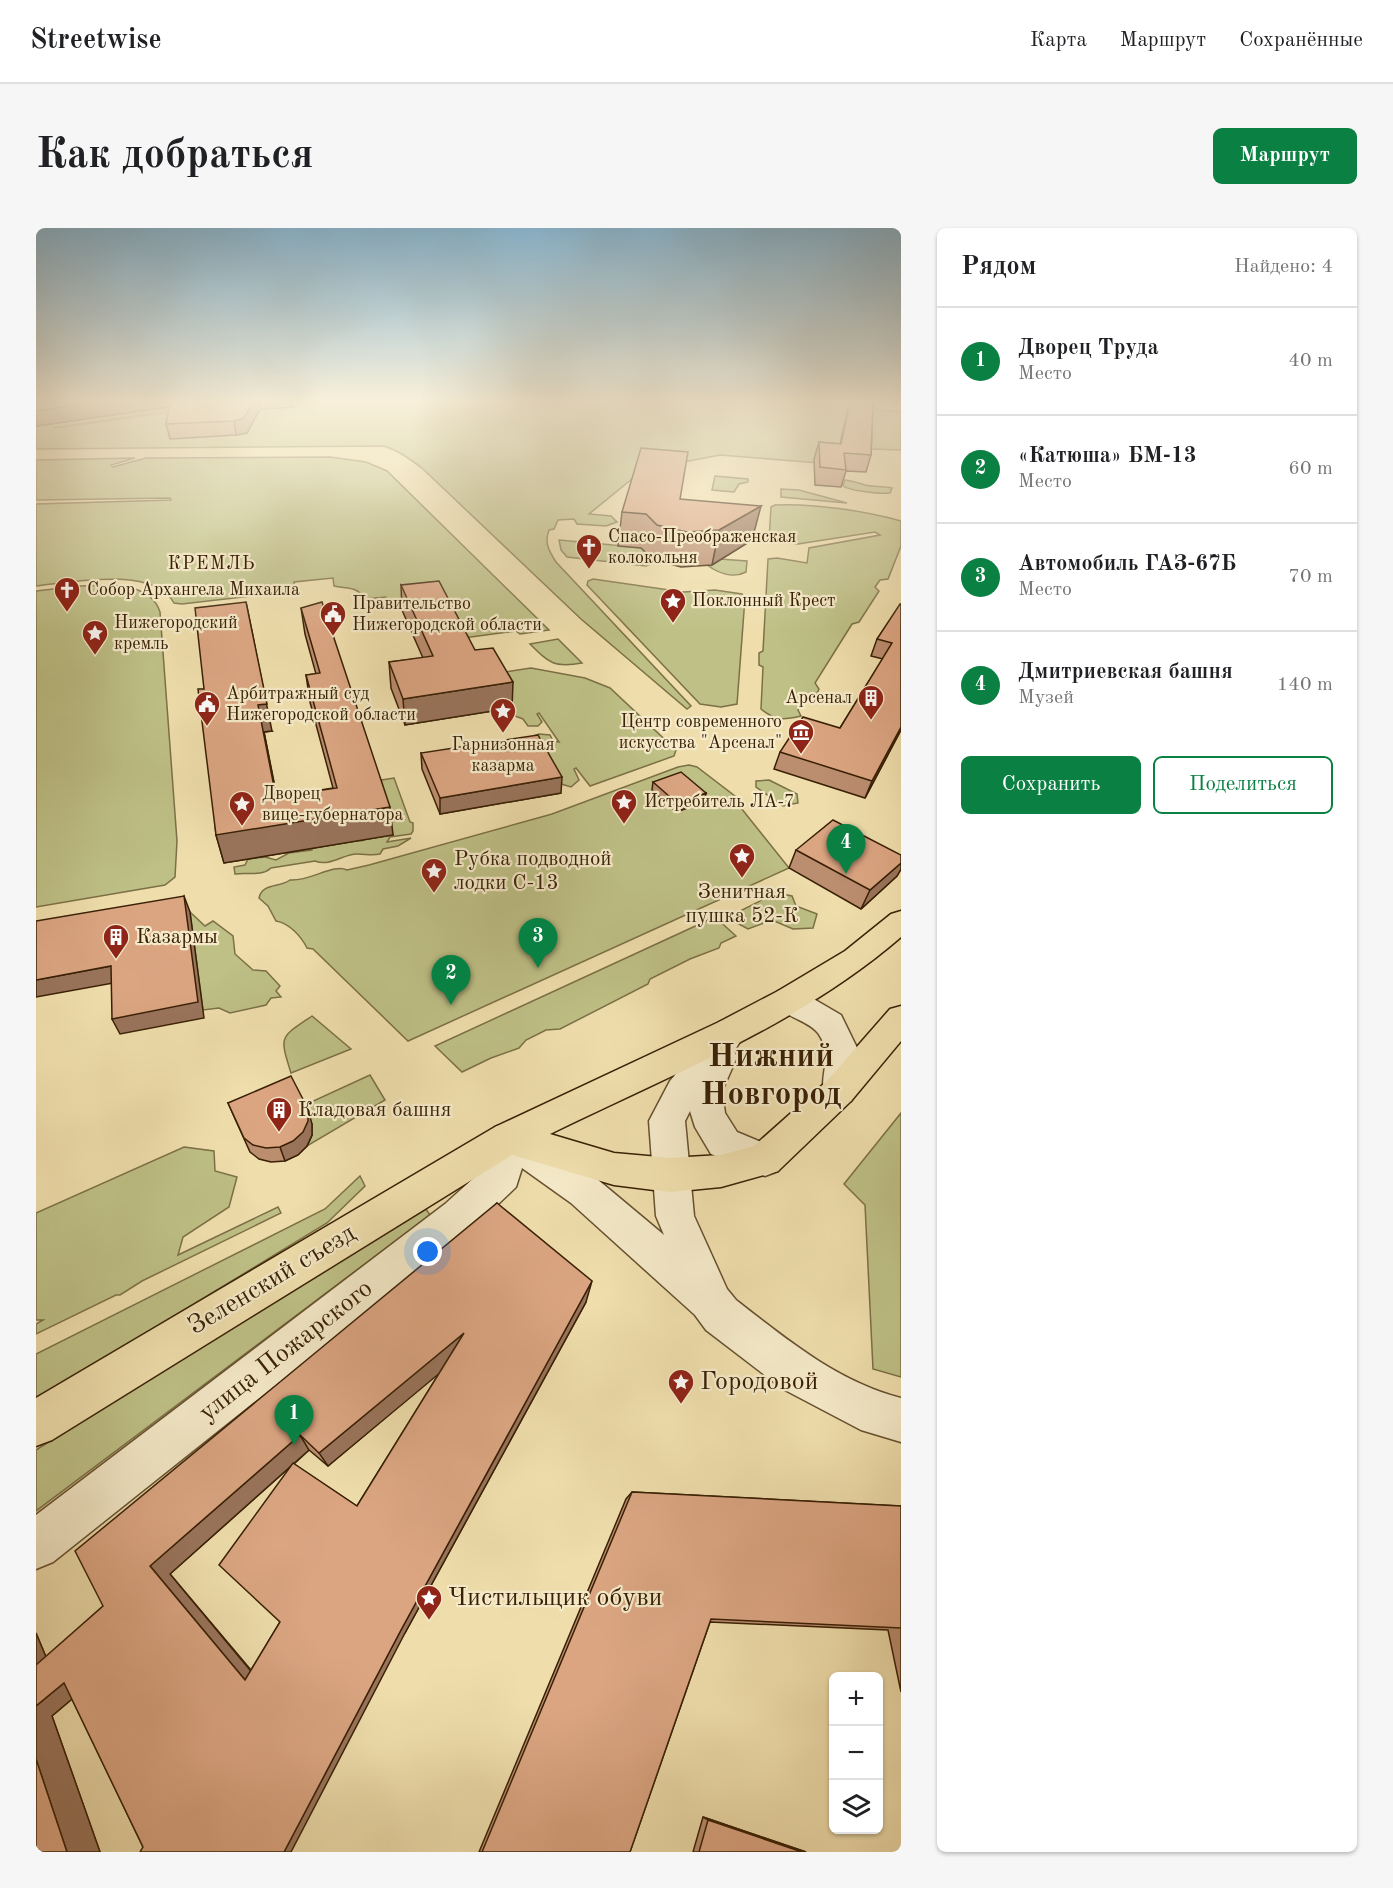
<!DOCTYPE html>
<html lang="ru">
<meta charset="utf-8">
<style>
:root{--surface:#fff;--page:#f6f6f6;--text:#202124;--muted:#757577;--line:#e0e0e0;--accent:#0b8043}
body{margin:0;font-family:"Old Standard TT",serif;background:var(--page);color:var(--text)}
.controls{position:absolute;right:18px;bottom:18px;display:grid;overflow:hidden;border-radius:9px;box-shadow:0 2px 4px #0004}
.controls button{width:54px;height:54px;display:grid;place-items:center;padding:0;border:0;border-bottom:2px solid var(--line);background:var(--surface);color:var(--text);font:30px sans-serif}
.you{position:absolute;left:392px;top:1024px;width:21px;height:21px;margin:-15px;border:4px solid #fff;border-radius:50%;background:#1a73e8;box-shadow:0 0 0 9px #1a73e833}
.badge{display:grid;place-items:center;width:39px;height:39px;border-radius:50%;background:var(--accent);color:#fff;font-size:20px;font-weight:700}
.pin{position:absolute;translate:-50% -50px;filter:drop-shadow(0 2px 3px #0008)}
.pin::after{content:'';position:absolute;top:32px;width:21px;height:18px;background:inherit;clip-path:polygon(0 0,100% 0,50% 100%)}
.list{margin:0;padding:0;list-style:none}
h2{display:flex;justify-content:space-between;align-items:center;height:78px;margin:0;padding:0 24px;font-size:26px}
h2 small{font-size:20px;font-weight:400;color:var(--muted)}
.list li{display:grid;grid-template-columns:39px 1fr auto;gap:18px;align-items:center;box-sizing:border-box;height:108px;padding:0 24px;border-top:2px solid var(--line)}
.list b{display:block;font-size:22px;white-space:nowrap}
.list p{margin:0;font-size:20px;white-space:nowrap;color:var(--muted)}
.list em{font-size:20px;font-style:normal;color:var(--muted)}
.actions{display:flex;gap:12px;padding:18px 24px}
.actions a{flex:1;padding:14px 0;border:2px solid var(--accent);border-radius:9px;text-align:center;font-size:21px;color:var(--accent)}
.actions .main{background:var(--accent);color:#fff}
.icon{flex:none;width:33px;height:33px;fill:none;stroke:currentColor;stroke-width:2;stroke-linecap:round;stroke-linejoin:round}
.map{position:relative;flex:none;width:865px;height:1624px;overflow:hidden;border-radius:9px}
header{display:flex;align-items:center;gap:36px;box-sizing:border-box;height:84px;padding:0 30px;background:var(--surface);border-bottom:2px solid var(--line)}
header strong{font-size:28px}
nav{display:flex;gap:33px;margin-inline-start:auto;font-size:21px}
.intro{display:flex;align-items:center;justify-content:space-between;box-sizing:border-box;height:144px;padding:0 36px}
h1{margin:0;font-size:42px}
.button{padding:15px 27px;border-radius:9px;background:var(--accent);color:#fff;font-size:21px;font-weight:700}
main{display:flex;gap:36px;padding:0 36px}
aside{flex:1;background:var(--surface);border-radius:9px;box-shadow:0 2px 4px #0004}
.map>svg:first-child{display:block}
.green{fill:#bec086;stroke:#7c7046;stroke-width:1.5}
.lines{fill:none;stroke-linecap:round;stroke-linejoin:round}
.minor-casing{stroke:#66502f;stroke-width:3}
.major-casing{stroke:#392005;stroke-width:3}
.minor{fill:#f5eac9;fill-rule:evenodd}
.major{fill:#efdeac;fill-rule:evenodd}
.wall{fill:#bc8e70;stroke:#392005;stroke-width:1.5;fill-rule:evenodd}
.shaded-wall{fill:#99745b;stroke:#392005;stroke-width:1.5}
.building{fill:#dba582;stroke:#392005;stroke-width:1.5;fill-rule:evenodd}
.labels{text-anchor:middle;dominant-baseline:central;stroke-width:4.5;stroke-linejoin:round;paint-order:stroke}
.far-poi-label{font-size:18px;fill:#392005;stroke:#f5eac9;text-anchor:start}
.far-neighbourhood-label{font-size:18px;letter-spacing:1.5px;fill:#392005;stroke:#f5eac9}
.poi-label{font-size:21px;fill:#392005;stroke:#f5eac9;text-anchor:start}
.near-street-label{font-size:26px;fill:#392005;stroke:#f5eac9}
.near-poi-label{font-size:26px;fill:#392005;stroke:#f5eac9;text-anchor:start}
.town-label{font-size:33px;font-weight:bold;fill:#392005;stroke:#f5eac9}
</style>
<header>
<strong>Streetwise</strong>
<nav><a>Карта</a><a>Маршрут</a><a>Сохранённые</a></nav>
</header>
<div class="intro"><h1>Как добраться</h1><a class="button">Маршрут</a></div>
<main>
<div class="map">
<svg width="865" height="1624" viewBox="0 0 865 1624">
<rect width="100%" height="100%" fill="#efdeac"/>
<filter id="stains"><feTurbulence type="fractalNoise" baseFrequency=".00333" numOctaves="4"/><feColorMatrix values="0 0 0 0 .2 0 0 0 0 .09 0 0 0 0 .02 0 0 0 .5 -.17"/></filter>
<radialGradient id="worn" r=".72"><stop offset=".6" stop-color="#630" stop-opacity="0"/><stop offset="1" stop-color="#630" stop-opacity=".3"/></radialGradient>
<g class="green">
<path d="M156,175l2,4 -141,21 143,-19 77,-6h558l70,9v38l-29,-1 -40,15 -112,-9 -77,15 -54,44 22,2 6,6 -11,4 -29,-2 -3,-5 -16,1 -4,9 -5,1c-5,13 0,21 7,32l135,144 -4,3 -106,-90 -158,-150c-13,-10 -25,-19 -40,-23l-347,3v-23z"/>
<path d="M294,229l36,5 21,9 162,159 -29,4 -4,-3 -60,8 -17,-33 -39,4 -3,-7 -8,1 -3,-7 -22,2c-6,-13 -17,-10 -30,-13l-1,-8 -39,4 2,9 -114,13 -8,-1c-20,-37 -103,-21 -138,-17v-82l135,-4 -1,-2 -134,2v-40l99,-2 -24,7 2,2 33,-9z"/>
<path d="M679,248l33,3v3l-9,2 -5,8 -22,-2z"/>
<path d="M809,252c8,1 13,3 20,5 9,2 18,1 27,3l-2,5c-9,1 -40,-2 -47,-7z"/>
<path d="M745,261l18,1 48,13 -66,-6z"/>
<path d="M739,277c37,-2 91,6 126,16v25l-13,33 -8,1 -5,7 4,4 -20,31 -7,2 -37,59 4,6 -6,13 -11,1 -4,7 3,6c-17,4 -26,5 -40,-7l2,-42 -4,-2v-12l4,-2 5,-92 9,-1 30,5 2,-15 71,-13 -5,-3 -77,12 -29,-4 2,-33z"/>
<path d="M523,312l86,8 7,11 5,2 -11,5 -79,-9 -6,-7z"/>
<path d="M683,331l28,2 -1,11c-13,7 -28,1 -39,-7z"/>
<path d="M557,351l90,13 32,-2 27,4 3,4 -8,106 -16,3 -21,-3 -113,-119 1,-4z"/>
<path d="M44,358c27,-1 70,-5 80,26l17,229 -2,36 -10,8 -129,22v-316z"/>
<path d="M522,411l24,24c-28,5 -33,0 -52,-19z"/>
<path d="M495,440l54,10 25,10 66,62 -2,6 -84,30 -14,-18 -2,1 5,11 -8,7 -13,-4 -25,-47 6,-2 11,1 3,6 6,1 -20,-29 -2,1 5,8 -4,4h-10l-5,-7 -11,-4 -9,-14 -11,-27z"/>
<path d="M653,537l8,2 47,36 -3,5 48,60 -381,173 -95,-92 -6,-1c-6,-12 -18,-25 -31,-27l-8,-15 -9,-8c3,-15 20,-10 31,-18 19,2 44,-17 57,-10l22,-5 183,-51 126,-47z"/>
<path d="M358,550l16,44 3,1v8l-2,3 -21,3 -3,5 24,-4 -13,8 -15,3 -3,5c-9,2 -14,0 -23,0 -14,0 -27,13 -42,7l-44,7c-10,9 -23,4 -36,6l-1,-7 11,-2 3,-6 17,-2 11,3 13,-7 23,-3 3,-10 28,-3 19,4 8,-7 5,-53z"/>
<path d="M733,552l28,14 1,9 -15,3 -27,-19v-6z"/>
<path d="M740,665l16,3 4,10 21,8 -4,14 -20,1 -21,-9 -24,9 -13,-7 1,-9z"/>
<path d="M154,684l15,14 8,-5 20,15 2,18 18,16 13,1 14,15 -4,5 5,6 -10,1 -5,7 -36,8 -11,-5 -16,2z"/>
<path d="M679,689l21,19 -15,7 -2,5 -29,11 -40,20 -2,5 -88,45 -14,1 -20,10 -7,8 -28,10 -29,14 -27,-26z"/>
<path d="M276,788l39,33 -60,24c-12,-38 -11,-35 21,-57z"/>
<path d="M334,847l15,25 -78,46 5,-11 -14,-27z"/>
<path d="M865,885v264l-28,-8 -8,-164 -21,-21z"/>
<path d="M148,919l30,4 1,20 22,6 -8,30 -46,30 -5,18 100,-48 3,6 -139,68 -22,14h-4l-80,39v-10l7,-4h-7v-107z"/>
<path d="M324,948l5,10 -38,37 -291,177v-46l289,-145z"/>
<path d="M390,981l4,6 -394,296v-61l102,-65z"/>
</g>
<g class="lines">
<g class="minor-casing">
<g id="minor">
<path d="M753,760l11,3 41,24 20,41 -5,35 -5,10 -12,4 -12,-4c-12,-23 9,-42 -9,-68 -11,-14 -35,-15 -45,-33l5,-9z"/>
<path d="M695,790l12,4 4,9 -13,20 3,6 -15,34 3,22 12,19 41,17 5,11 -5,11 -13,5 -54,-22 -16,-27 -5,-16 -5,10 9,95 33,73 9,11c50,39 102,82 165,98v44l-40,-12 -78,-41 -77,-59 -11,-15 -124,-112 -49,-35 -6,19 -43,41 -420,334 -17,7v-54l409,-311 41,-37 4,-29 5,-11 13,-5 13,5 76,52 67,56 -8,-19 -7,-95 21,-40 49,-59z"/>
</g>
</g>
<g class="major-casing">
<path id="major" d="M865,683v26c-100,87 -233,139 -351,197l64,19 56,5 51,-3 33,-9 73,-65 63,-72 11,-3v35l-50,60 -73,70 -57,16 -51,5 -56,-7 -102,-30 -460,285 -16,6v-48l459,-271 224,-105 59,-31 67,-40 46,-37z"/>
</g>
<use href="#minor" class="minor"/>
<use href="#major" class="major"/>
</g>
<g class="wall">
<path d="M0,175h257l1,4 -34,2 -13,24 -11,2 -66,4 -4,-15 3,-17 -133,19z"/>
<path d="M813,175h24l-2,52 -5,17 -20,-1 -5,16 -26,-2 -1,-26 5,-17 21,2z"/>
<path d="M644,271l72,41 -40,25 -31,2 -29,-8 -11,-11 -23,-2 4,-34z"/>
<path d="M365,357l74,65 37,58 -107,17 -14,-37 -2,-26 34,-4 -21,-48z"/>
<path d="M865,376v126l-36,68 -91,-29 6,-17 60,-24 43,-69 -12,-3 6,-17z"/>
<path d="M265,380l92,227 -169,28 -8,-28 -12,-146 68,42 -8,1 13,65 56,-9 -23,-86 -4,-27 10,-1 -11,-40z"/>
<path d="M385,525l140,40 -121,21 -18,-45z"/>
<path d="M617,554l53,11 -2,9 -28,10 -24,-22z"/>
<path d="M760,622l105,5v14l-4,7 -36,33 -72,-41z"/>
<path d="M192,875l84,21v11l-5,11 -9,9 -13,6 -14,1 -12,-3 -9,-7z"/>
<path d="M461,975l89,99 -181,331 -262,214 -71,-148 -20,17 48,136h-64v-219l10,24 57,-51zM404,1144l-83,134 -63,-42 15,-14 19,16zM254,1239l-10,155 -29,48 -81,-96z"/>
<path d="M596,1264l269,14v186l-13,-62 -178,-8 -80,230h-151l147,-353z"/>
<path d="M667,1589l103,35h-113z"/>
</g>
<g class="shaded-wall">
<path d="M52,175h86l1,3 -139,20v-15z"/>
<path d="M217,175h6l1,6 -13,24 -11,2 -2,-14z"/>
<path d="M725,278l-9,34 -40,25 7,-35z"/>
<path d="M210,374l26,129 -8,1 18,92 108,-17 3,28 -169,28 -8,-28z"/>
<path d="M477,454l-1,26 -107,17 -2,-26z"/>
<path d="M865,499v3l-36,68 7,-17z"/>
<path d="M526,549l-1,16 -121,21v-16z"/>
<path d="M670,565l-2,9 -28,10 2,-8z"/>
<path d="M865,635v6l-4,7 -36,33 9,-19z"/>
<path d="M148,668l6,16 14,106 -84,16 -8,-15z"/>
<path d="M75,738l8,16 -83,15v-17z"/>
<path d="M272,881l4,15v11l-5,11 -9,9 -13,6 -5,-14z"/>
<path d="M556,1053l-6,21 -181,331 -114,219h-7l117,-222z"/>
<path d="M428,1105l1,19 -137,114 -9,-13z"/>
<path d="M264,1207l9,15 -139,124 89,107 -14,-1 -95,-114z"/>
<path d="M0,1405l18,43 -18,-1z"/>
<path d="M28,1455h27l-39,33 48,136h-33l-31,-93v-53z"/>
<path d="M667,1589l103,35h-4l-94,-32z"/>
</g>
<g class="building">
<path d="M0,175h52l-52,8z"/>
<path d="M134,175h83l-9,15 -10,3 -68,3z"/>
<path d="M814,175h23l-2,52 -27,-2 2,17 -26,-3 -1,-25 22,2z"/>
<path d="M605,220l47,4 -8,47 81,7 -42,24 -32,2 -30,-7 -11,-11 -24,-2z"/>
<path d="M403,353l36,69 18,-2 20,34 -110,17 -14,-37 44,-6 -32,-71z"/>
<path d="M210,374l21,102 -9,1 18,92 61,-9 -31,-113 14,-2 -19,-65 21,-6 68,205 -174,28 -18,-146h6l-9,-81z"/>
<path d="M864,376h1v123l-29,54 -92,-29 23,-35 37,11 52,-85 -15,-4z"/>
<path d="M502,507l24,42 -122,21 -19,-45z"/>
<path d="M645,544l25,21 -28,11 -25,-22z"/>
<path d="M797,592l68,35v8l-31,27 -74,-40z"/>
<path d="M148,668l14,106 -86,17 -1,-53 -75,14v-59z"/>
<path d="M255,848l17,33v12l-5,11 -10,9 -13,6 -14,1 -13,-3 -9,-7 -16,-35z"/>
<path d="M461,975l95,78 -191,349 -117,222h-144l3,-5 -79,-164 -28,23v-41l67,-59 -28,-55zM428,1105l-107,173 -64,-43 -74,102 61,57 -35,58 -95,-114 150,-131 19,18z"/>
<path d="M596,1264l269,14v122l-190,-9 -81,233h-148z"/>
<path d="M0,1531l31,93h-31z"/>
<path d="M672,1592l94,32h-103z"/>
</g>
<linearGradient id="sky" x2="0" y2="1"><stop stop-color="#89b7d2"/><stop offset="0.43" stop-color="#f8f0da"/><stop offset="1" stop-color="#f8f0da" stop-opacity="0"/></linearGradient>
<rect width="865" height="403" fill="url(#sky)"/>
<defs>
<g id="church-pin" transform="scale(1.35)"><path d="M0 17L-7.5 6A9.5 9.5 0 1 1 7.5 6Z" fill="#8f2418" stroke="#f5eac9"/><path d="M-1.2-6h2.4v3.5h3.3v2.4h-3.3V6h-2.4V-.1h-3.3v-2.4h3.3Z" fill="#fff"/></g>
<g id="sight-pin" transform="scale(1.35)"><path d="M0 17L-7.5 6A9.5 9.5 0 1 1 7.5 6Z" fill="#8f2418" stroke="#f5eac9"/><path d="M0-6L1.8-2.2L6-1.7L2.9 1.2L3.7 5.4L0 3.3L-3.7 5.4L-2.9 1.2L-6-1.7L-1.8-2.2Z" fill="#fff"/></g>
<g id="civic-pin" transform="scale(1.35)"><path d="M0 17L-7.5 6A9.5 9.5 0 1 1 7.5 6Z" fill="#8f2418" stroke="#f5eac9"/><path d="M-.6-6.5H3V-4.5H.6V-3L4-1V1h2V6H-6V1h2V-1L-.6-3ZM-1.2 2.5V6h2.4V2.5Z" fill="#fff"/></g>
<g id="building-pin" transform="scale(1.35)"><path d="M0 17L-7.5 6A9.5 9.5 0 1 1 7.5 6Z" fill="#8f2418" stroke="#f5eac9"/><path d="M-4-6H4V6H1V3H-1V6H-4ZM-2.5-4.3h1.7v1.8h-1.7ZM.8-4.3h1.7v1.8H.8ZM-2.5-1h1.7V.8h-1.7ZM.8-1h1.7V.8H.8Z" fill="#fff"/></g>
<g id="museum-pin" transform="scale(1.35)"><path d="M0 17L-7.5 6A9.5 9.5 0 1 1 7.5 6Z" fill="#8f2418" stroke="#f5eac9"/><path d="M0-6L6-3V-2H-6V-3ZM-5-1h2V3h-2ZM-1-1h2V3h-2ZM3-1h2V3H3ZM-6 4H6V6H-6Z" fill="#fff"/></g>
</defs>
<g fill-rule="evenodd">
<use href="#church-pin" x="553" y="319"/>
<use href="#church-pin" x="31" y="362"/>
<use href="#sight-pin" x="637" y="373"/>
<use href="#civic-pin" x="297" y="386"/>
<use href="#sight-pin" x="59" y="405"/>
<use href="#building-pin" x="835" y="470"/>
<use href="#civic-pin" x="171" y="476"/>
<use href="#sight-pin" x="467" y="483"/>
<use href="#museum-pin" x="765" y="504"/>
<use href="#sight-pin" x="588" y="574"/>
<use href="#sight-pin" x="206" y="576"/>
<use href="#sight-pin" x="706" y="628"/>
<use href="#sight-pin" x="398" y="643"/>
<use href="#building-pin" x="80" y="709"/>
<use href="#building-pin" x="243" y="882"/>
<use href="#sight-pin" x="645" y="1154"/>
<use href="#sight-pin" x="393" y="1370"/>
</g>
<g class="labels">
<g class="far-poi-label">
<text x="572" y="309">Спасо-Преображенская<tspan x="572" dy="21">колокольня</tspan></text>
<text x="51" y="362">Собор Архангела Михаила</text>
<text x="656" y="373">Поклонный Крест</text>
<text x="316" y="376">Правительство<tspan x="316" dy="21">Нижегородской области</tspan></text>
<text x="78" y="395">Нижегородский<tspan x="78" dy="21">кремль</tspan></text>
<text x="190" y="466">Арбитражный суд<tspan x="190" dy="21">Нижегородской области</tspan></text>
<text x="816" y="470" text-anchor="end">Арсенал</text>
<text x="746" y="494" text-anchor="end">Центр современного<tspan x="746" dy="21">искусства "Арсенал"</tspan></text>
<text x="467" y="517" text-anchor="middle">Гарнизонная<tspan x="467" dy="21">казарма</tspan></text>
<text x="226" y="566">Дворец<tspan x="226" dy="21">вице-губернатора</tspan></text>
<text x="608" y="574">Истребитель ЛА-7</text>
</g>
<g class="far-neighbourhood-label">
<text x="176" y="336">КРЕМЛЬ</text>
</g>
<g class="poi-label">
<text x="418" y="631">Рубка подводной<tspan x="418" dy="24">лодки С-13</tspan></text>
<text x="706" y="664" text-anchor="middle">Зенитная<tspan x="706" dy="24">пушка 52-К</tspan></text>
<text x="100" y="709">Казармы</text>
<text x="262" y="882">Кладовая башня</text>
</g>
<g class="near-street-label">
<text transform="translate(236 1052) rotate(-31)">Зеленский съезд</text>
<text transform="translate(250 1123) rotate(-38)">улица Пожарского</text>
</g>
<g class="near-poi-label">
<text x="664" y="1154">Городовой</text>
<text x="412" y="1370">Чистильщик обуви</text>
</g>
<g class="town-label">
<text x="735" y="829">Нижний<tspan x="735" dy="38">Новгород</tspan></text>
</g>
</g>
<rect width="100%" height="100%" filter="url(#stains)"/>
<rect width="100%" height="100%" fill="url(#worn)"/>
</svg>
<div class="controls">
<button>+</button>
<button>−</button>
<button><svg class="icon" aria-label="layers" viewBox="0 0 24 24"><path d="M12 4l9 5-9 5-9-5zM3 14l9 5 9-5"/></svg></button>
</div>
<div class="you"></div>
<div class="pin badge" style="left:258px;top:1217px">1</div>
<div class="pin badge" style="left:415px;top:777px">2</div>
<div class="pin badge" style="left:502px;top:740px">3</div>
<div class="pin badge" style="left:810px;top:646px">4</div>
</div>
<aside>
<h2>Рядом<small>Найдено: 4</small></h2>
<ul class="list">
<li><span class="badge">1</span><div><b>Дворец Труда</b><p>Место</p></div><em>40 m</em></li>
<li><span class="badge">2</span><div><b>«Катюша» БМ-13</b><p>Место</p></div><em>60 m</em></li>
<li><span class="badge">3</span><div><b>Автомобиль ГАЗ-67Б</b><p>Место</p></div><em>70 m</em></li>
<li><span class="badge">4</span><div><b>Дмитриевская башня</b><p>Музей</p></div><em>140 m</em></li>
</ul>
<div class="actions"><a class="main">Сохранить</a><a>Поделиться</a></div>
</aside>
</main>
